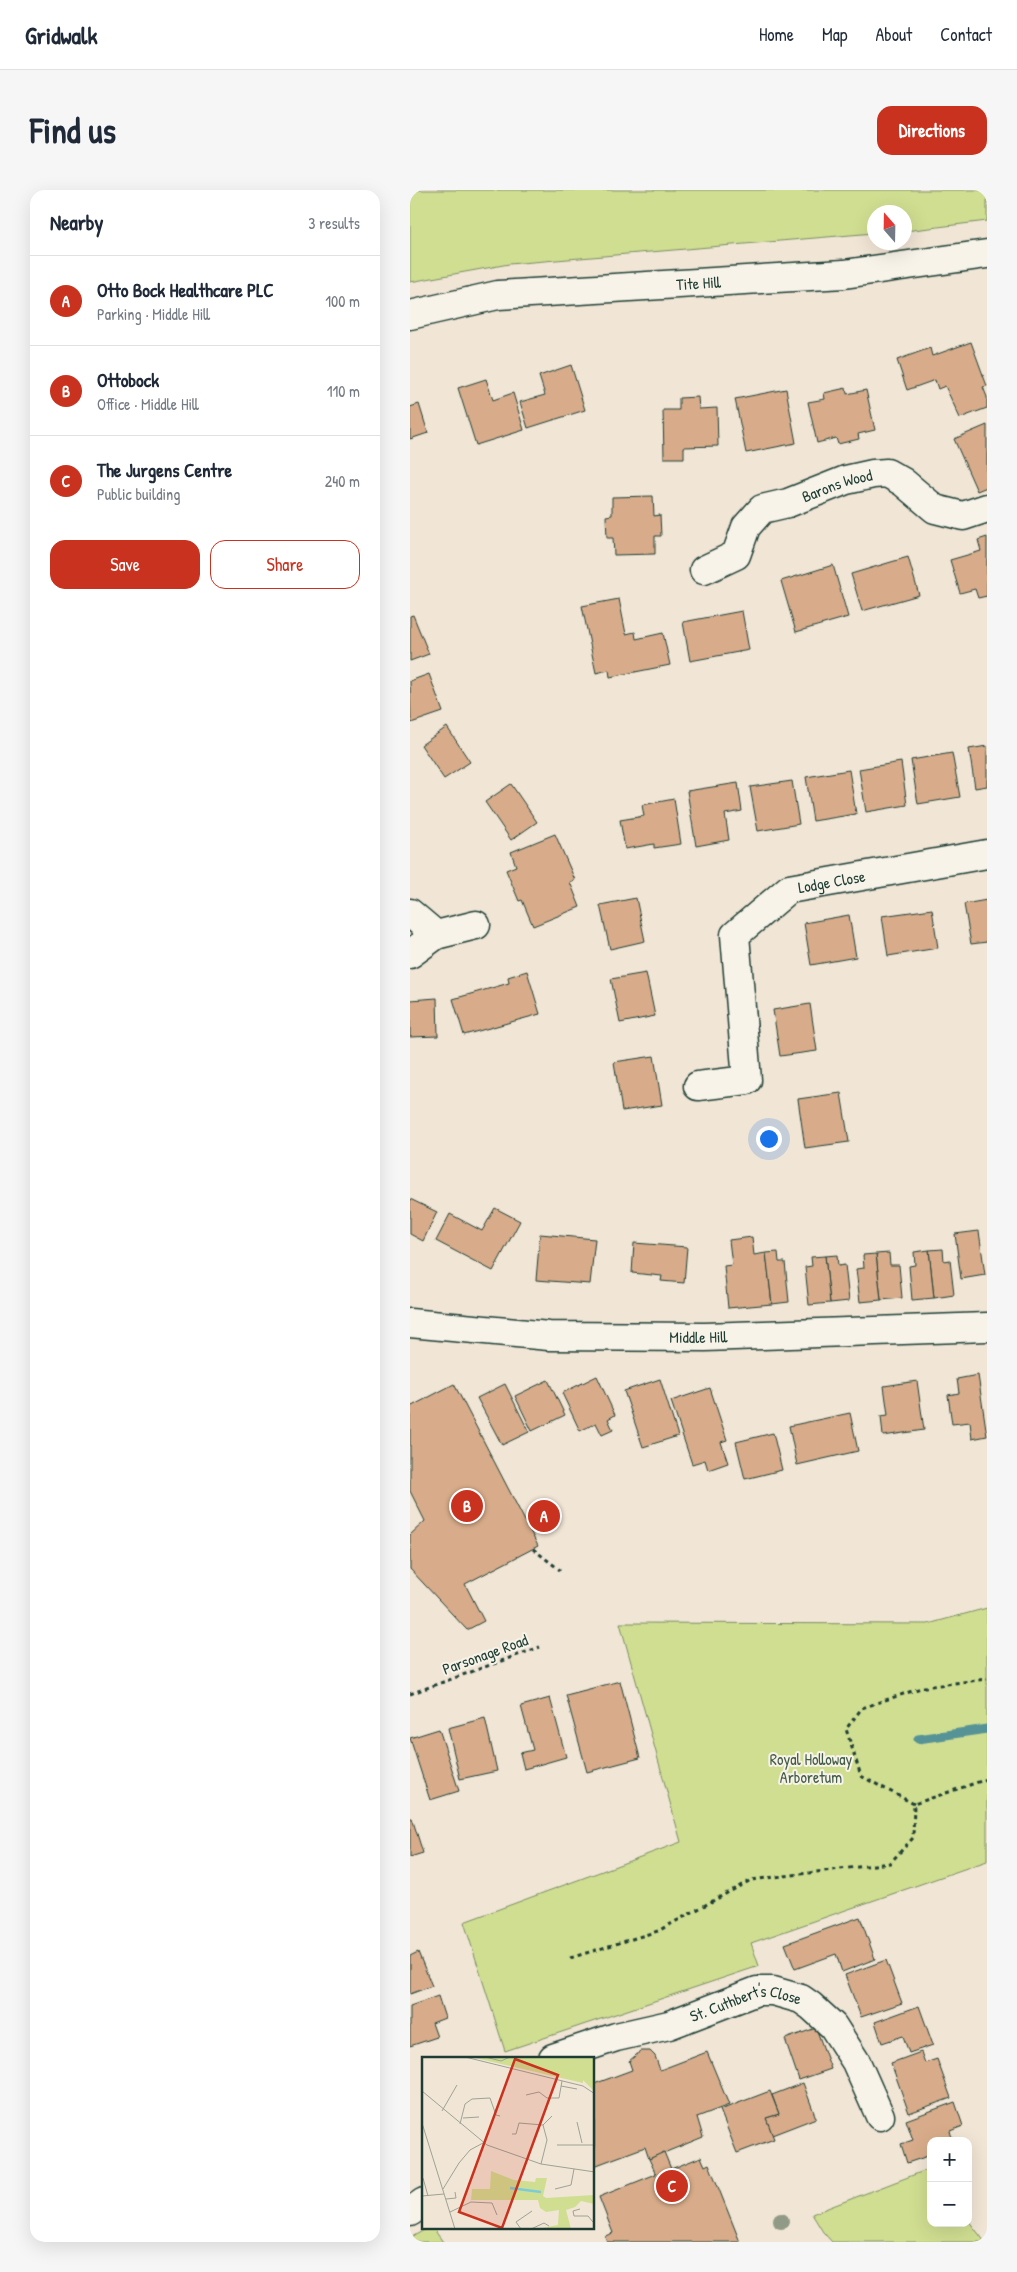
<!DOCTYPE html>
<meta charset="utf-8">
<style>
:root{--surface:#fff;--page:#f6f6f7;--text:#1f2937;--muted:#747a83;--line:#e0e1e3;--accent:#c8321e}
body{margin:0;font-family:"Patrick Hand",sans-serif;background:var(--page);color:var(--text)}
.controls{position:absolute;right:15px;bottom:15px;display:grid;overflow:hidden;border-radius:10px;box-shadow:0 5px 20px #0002}
.controls button{width:45px;height:45px;display:grid;place-items:center;padding:0;border:0;border-bottom:1px solid var(--line);background:var(--surface);color:var(--text);font:25px sans-serif}
.compass{position:absolute;left:457px;top:15px;width:45px;height:45px;border-radius:50%;background:var(--surface);box-shadow:0 5px 20px #0002;rotate:340deg}
.you{position:absolute;left:358px;top:948px;width:18px;height:18px;margin:-12px;border:4px solid #fff;border-radius:50%;background:#1a73e8;box-shadow:0 0 0 8px #1a73e833}
.badge{display:grid;place-items:center;width:32px;height:32px;border-radius:50%;background:var(--accent);color:#fff;font-size:16px;font-weight:700}
.pin{position:absolute;translate:-50% -50%;border:2px solid #fff;box-shadow:0 1px 5px #0006}
.list{margin:0;padding:0;list-style:none}
h2{display:flex;justify-content:space-between;align-items:center;height:65px;margin:0;padding:0 20px;font-size:21px}
h2 small{font-size:16px;font-weight:400;color:var(--muted)}
.list li{display:grid;grid-template-columns:32px 1fr auto;gap:15px;align-items:center;box-sizing:border-box;height:90px;padding:0 20px;border-top:1px solid var(--line)}
.list b{display:block;font-size:19px;white-space:nowrap}
.list p{margin:0;font-size:16px;white-space:nowrap;color:var(--muted)}
.list em{font-size:16px;font-style:normal;color:var(--muted)}
.actions{display:flex;gap:10px;padding:15px 20px}
.actions a{flex:1;padding:11px 0;border:1px solid var(--accent);border-radius:15px;text-align:center;font-size:18px;color:var(--accent)}
.actions .main{background:var(--accent);color:#fff}
.map{position:relative;flex:none;width:577px;height:2052px;overflow:hidden;border-radius:15px}
header{display:flex;align-items:center;gap:30px;box-sizing:border-box;height:70px;padding:0 25px;background:var(--surface);border-bottom:1px solid var(--line)}
header strong{font-size:24px}
nav{display:flex;gap:28px;margin-inline-start:auto;font-size:18px}
.intro{display:flex;align-items:center;justify-content:space-between;box-sizing:border-box;height:120px;padding:0 30px}
h1{margin:0;font-size:35px}
.button{padding:12px 22px;border-radius:15px;background:var(--accent);color:#fff;font-size:18px;font-weight:700}
main{display:flex;gap:30px;padding:0 30px}
aside{flex:1;background:var(--surface);border-radius:15px;box-shadow:0 5px 20px #0002}
.map>svg:first-child{display:block}
.green{fill:#d0de91;stroke:#788e62}
.lines{fill:none;stroke-linecap:round;stroke-linejoin:round}
.stream{stroke:#579396;stroke-width:9}
.building{fill:#d8ac8a;stroke:#1f3d34}
.minor-casing{stroke:#1f3d34;stroke-width:31}
.path{stroke:#1f3d34;stroke-width:3;stroke-dasharray:4 4;stroke-linecap:butt}
.minor{stroke:#f7f3e8;stroke-width:28}
.tree{fill:#919a87}
.labels{text-anchor:middle;dominant-baseline:central;stroke-width:4;stroke-linejoin:round;paint-order:stroke}
.street-label{font-size:16px;fill:#1f3d34;stroke:#f7f3e8}
.park-label{font-size:16px;fill:#425d47;stroke:#f7f3e8}
.inset-river{fill:none;stroke:#7cccd7;stroke-width:2.5}
.inset-road{fill:none;stroke:#9da295;stroke-width:1}
.view{fill:#c8321e;fill-opacity:0.15;stroke:#c8321e;stroke-width:2.5}
.inset-edge{fill:none;stroke:#1f3d34;stroke-width:2.5}
</style>
<header>
<strong>Gridwalk</strong>
<nav><a>Home</a><a>Map</a><a>About</a><a>Contact</a></nav>
</header>
<div class="intro"><h1>Find us</h1><a class="button">Directions</a></div>
<main>
<aside>
<h2>Nearby<small>3 results</small></h2>
<ul class="list">
<li><span class="badge">A</span><div><b>Otto Bock Healthcare PLC</b><p>Parking · Middle Hill</p></div><em>100 m</em></li>
<li><span class="badge">B</span><div><b>Ottobock</b><p>Office · Middle Hill</p></div><em>110 m</em></li>
<li><span class="badge">C</span><div><b>The Jurgens Centre</b><p>Public building</p></div><em>240 m</em></li>
</ul>
<div class="actions"><a class="main">Save</a><a>Share</a></div>
</aside>
<div class="map">
<svg width="577" height="2052" viewBox="0 0 577 2052">
<rect width="100%" height="100%" fill="#f1e5d5"/>
<filter id="ink" filterUnits="userSpaceOnUse"><feTurbulence type="fractalNoise" baseFrequency=".02" numOctaves="2"/><feDisplacementMap in="SourceGraphic" scale="10" xChannelSelector="R" yChannelSelector="G"/><feConvolveMatrix kernelMatrix="1 2 1 2 8 2 1 2 1" color-interpolation-filters="sRGB"/></filter>
<g filter="url(#ink)">
<g class="green">
<path d="M0,0h577v31l-82,10 -1,-19h-30v21l-365,31 -99,18z"/>
<path d="M577,1418v253l-236,82 8,23 -254,85 -41,-129 217,-80 -61,-219 308,1z"/>
<path d="M519,1979l2,54h37v-3l17,22h-153l-9,-10 -11,-18z"/>
<path d="M18,2038h5l10,14h-33v-4z"/>
</g>
<g class="lines">
<path class="stream" d="M508,1549l69,-10"/>
</g>
<g class="building">
<path d="M561,152l16,44 -4,1 4,10v11l-27,10 -15,-32 -7,3 -3,-9 -28,10 -10,-30 33,-12 2,8z"/>
<path d="M161,175l14,45 -57,18 -8,-26 25,-7 -6,-19z"/>
<path d="M76,189l7,21 20,-7 11,37 -48,15 -18,-57z"/>
<path d="M436,198l1,6 19,-4 9,40 -17,4 1,5 -21,5 -2,-6 -19,5 -9,-41 17,-3 -1,-6z"/>
<path d="M376,199l10,54 -50,10 -11,-54z"/>
<path d="M288,207l1,12 18,-1 1,38 -34,1v11h-20l-1,-48h16v-12z"/>
<path d="M9,214l9,29 -18,6v-32z"/>
<path d="M577,235v62l-10,4 -23,-52z"/>
<path d="M243,306l1,20 6,-1 1,21h-6v18l-41,1 -1,-17h-6l-1,-22 6,-1v-18z"/>
<path d="M577,347v59l-9,2 -3,-9 -15,4 -10,-33 31,-9 -3,-11z"/>
<path d="M498,367l11,38 -57,16 -11,-37z"/>
<path d="M423,375l15,52 -52,15 -15,-51z"/>
<path d="M209,409l7,35 9,-2 1,7 27,-6 7,32 -60,12 -1,-7 -13,3 -14,-67z"/>
<path d="M332,421l7,39 -59,11 -7,-39z"/>
<path d="M3,425l16,39 -19,7v-45z"/>
<path d="M19,484l14,38 -32,11 -1,-42z"/>
<path d="M37,537l23,35 -26,17 -23,-34z"/>
<path d="M577,556v40l-12,2 -6,-39z"/>
<path d="M542,563l8,44 -42,7 -7,-44z"/>
<path d="M491,572l6,43 -41,7 -7,-43z"/>
<path d="M439,580l7,44 -43,7 -7,-44z"/>
<path d="M382,591l7,43 -41,7 -8,-44z"/>
<path d="M328,593l4,28 -17,3 4,26 -33,6 -9,-55z"/>
<path d="M101,594l26,38 -26,18 -26,-38z"/>
<path d="M264,609l7,45 -27,4v-4l-29,5 -5,-29 24,-4 -2,-11z"/>
<path d="M145,644l20,46 -5,2 10,25 -47,19 -11,-26 -3,1 -13,-31 10,-4 -5,-14z"/>
<path d="M226,708l9,43 -35,8 -10,-44z"/>
<path d="M577,710v42l-16,2 -7,-40z"/>
<path d="M522,719l6,39 -50,8 -6,-40z"/>
<path d="M439,725l7,42 -45,8 -7,-42z"/>
<path d="M117,781l13,43 -76,21 -11,-36 56,-16 -1,-6z"/>
<path d="M236,783l9,43 -35,7 -9,-44z"/>
<path d="M27,808l1,38 -28,1v-37z"/>
<path d="M400,814l7,47 -37,5 -7,-46z"/>
<path d="M244,866l8,49 -40,6 -8,-49z"/>
<path d="M431,903l8,49 -44,6 -7,-49z"/>
<path d="M0,1009l27,13 -14,29 -13,-7z"/>
<path d="M85,1018l25,13 -27,50 -57,-30 14,-27 32,17z"/>
<path d="M569,1041l6,44 -24,4 -6,-45z"/>
<path d="M130,1044l55,5 -5,45 -54,-4z"/>
<path d="M342,1047l2,18 12,-2 6,51 -44,4 -4,-42 8,-1 -3,-25z"/>
<path d="M224,1053l53,4 -3,36 -23,-2 1,-5 -30,-3z"/>
<path d="M533,1059l1,12 6,-1 4,35 -20,3 -5,-48z"/>
<path d="M519,1060l5,48 -22,2 -3,-34 6,-1 -1,-13z"/>
<path d="M368,1062l1,10h6l4,40 -17,2 -6,-51z"/>
<path d="M479,1063l1,12h9l3,33 -21,2 -5,-46z"/>
<path d="M466,1064l5,46 -21,2 -4,-33 8,-1 -1,-13z"/>
<path d="M427,1065l1,11 7,-1 4,36 -19,2 -5,-47z"/>
<path d="M415,1066l5,47 -21,2 -4,-38 7,-1 -1,-9z"/>
<path d="M568,1185l9,61 -15,3 -2,-17 -18,2 -4,-29 11,-2 -2,-14z"/>
<path d="M187,1186l18,39 -7,4 5,11 -11,5 -6,-12 -16,8 -18,-38z"/>
<path d="M250,1189l18,57 -35,11 -19,-56z"/>
<path d="M138,1190l17,35 -33,16 -17,-35z"/>
<path d="M507,1191l7,49 -41,6 -2,-20 7,-1 -4,-29z"/>
<path d="M44,1194l84,162 -73,38 19,37 -17,9 -57,-61v-34l15,-14 -15,-30v-84z"/>
<path d="M95,1194l24,48 -27,13 -25,-47z"/>
<path d="M300,1198l17,52 -6,2 7,21 -20,7 -3,-10 -13,4 -21,-63z"/>
<path d="M440,1223l8,38 -61,14 -8,-39z"/>
<path d="M363,1243l9,37 -37,9 -9,-37z"/>
<path d="M210,1491l20,77 -53,14 -21,-77z"/>
<path d="M140,1508l16,59 -42,12 -4,-16 13,-3 -12,-44z"/>
<path d="M75,1528l12,53 -37,8 -12,-51z"/>
<path d="M29,1539l20,62 -29,9 -20,-62z"/>
<path d="M0,1628h2l11,35 -13,4z"/>
<path d="M450,1727l15,42 -33,13 -6,-18 -41,15 -10,-25z"/>
<path d="M8,1762l14,34 -22,8v-38z"/>
<path d="M476,1770l16,43 -41,14 -16,-42z"/>
<path d="M28,1806l7,22 -13,5 5,14 -27,9v-40z"/>
<path d="M509,1816l14,39 -24,8 -6,-17 -21,7 -7,-21z"/>
<path d="M406,1838l15,41 -32,11 -14,-41z"/>
<path d="M231,1861h9l5,5 5,14 47,-18 22,53 -32,12 6,20 -54,22 -4,-12 -51,19v-82l38,-14 -3,-9z"/>
<path d="M511,1862l4,11 12,-4 14,39 -42,15 -18,-50z"/>
<path d="M393,1893l13,35 -44,17 -6,-17 13,-4 -7,-19z"/>
<path d="M360,1901l9,23 -13,4 8,21 -37,14 -17,-43z"/>
<path d="M545,1912l8,24 -13,5 3,10h-22v14l-24,8 -6,-19 12,-4 -7,-20z"/>
<path d="M254,1962l7,17 30,-12 4,9 4,-2 31,78h-133l-2,-6 8,-3 -14,-36 57,-23 -7,-15z"/>
</g>
<g class="lines">
<g class="minor-casing">
<g id="minor">
<path id="s1" d="M0,125l88,-20 346,-21 143,-20"/>
<path id="s2" d="M294,380l32,-15 10,-28 16,-18 26,-6 58,-23 27,-6 14,-1 16,9 32,27 28,7 24,-8"/>
<path d="M0,723l26,22 40,-10"/>
<path d="M0,764l26,-19"/>
<path id="s3" d="M288,896l49,-6 -12,-145 54,-46 198,-35"/>
<path id="s4" d="M0,1133l139,13 156,1 282,-10"/>
<path id="s5" d="M143,1868l63,-21 53,-12 88,-34h16l28,8 10,7 22,20 23,36 24,54"/>
<path d="M0,2022l14,-10"/>
</g>
</g>
<g class="path">
<path d="M123,1359l27,21"/>
<path d="M0,1504l130,-47"/>
<path d="M504,1614l-53,-28 -15,-47 16,-21 62,-21 63,-8"/>
<path d="M160,1768l88,-27 93,-51 139,-17 23,-25 1,-34 73,-25"/>
</g>
<use href="#minor" class="minor"/>
</g>
<circle class="tree" cx="371" cy="2031" r="8"/>
</g>
<g class="labels">
<g class="street-label">
<text stroke="none"><textPath href="#s1" startOffset="291">Tite Hill</textPath></text>
<text stroke="none"><textPath href="#s2" startOffset="168">Barons Wood</textPath></text>
<text stroke="none"><textPath href="#s3" startOffset="309">Lodge Close</textPath></text>
<text stroke="none"><textPath href="#s4" startOffset="289">Middle Hill</textPath></text>
<text transform="translate(75 1464) rotate(-20)">Parsonage Road</text>
<text stroke="none"><textPath href="#s5" startOffset="202">St. Cuthbert's Close</textPath></text>
</g>
<g class="park-label">
<text x="401" y="1569">Royal Holloway<tspan x="401" dy="18">Arboretum</tspan></text>
</g>
</g>
<g transform="translate(12 1867)">
<rect width="172" height="172" fill="#f1e5d5"/>
<path d="M49,0h123v34l-11,-11v3zM69,114l23,9 21,2 1,-4h11l-4,18 3,2 48,-3v9l-13,-3 -6,6 -9,3 5,19h-34l21,-4 1,-15 -13,2 -6,-4 -2,-8h-67l1,-11h18z" fill="#d0de91"/>
<path class="inset-river" d="M88,131l31,4"/>
<path class="inset-road" d="M43,0l118,29 12,8M63,0l16,4 9,-4M139,29l16,3M0,34l65,54 54,19 54,8M104,38l13,-3 8,6h12l3,-17M20,54l15,-26M41,61l16,-1M155,65l5,21M0,66l33,106M38,67l5,-20 7,-5 18,-1 6,17 4,1M90,77h4l3,-11 24,2 9,-9M135,88h38M119,107l6,-24 -4,-15M1,121l5,18M21,132l16,-26 11,-13 13,-7M133,132l16,-4 3,-16M0,139l22,-2M24,142l10,-1 -1,-6M158,152l-7,2 1,5h14l5,6M28,155l21,-10 21,1 5,12M99,172l-5,-7 16,-11M109,172l13,-6 5,3"/>
<path class="view" d="M93,2l43,16 -56,153 -43,-16z"/>
<rect width="172" height="172" class="inset-edge"/>
</g>
</svg>
<div class="controls">
<button>+</button>
<button>−</button>
</div>
<svg class="compass" viewBox="-18 -18 36 36"><path d="M0-13l5 13h-10z" fill="#e53935"/><path d="M0 13l5-13h-10z" fill="#747a83"/></svg>
<div class="you"></div>
<div class="pin badge" style="left:134px;top:1326px">A</div>
<div class="pin badge" style="left:57px;top:1316px">B</div>
<div class="pin badge" style="left:262px;top:1996px">C</div>
</div>
</main>
